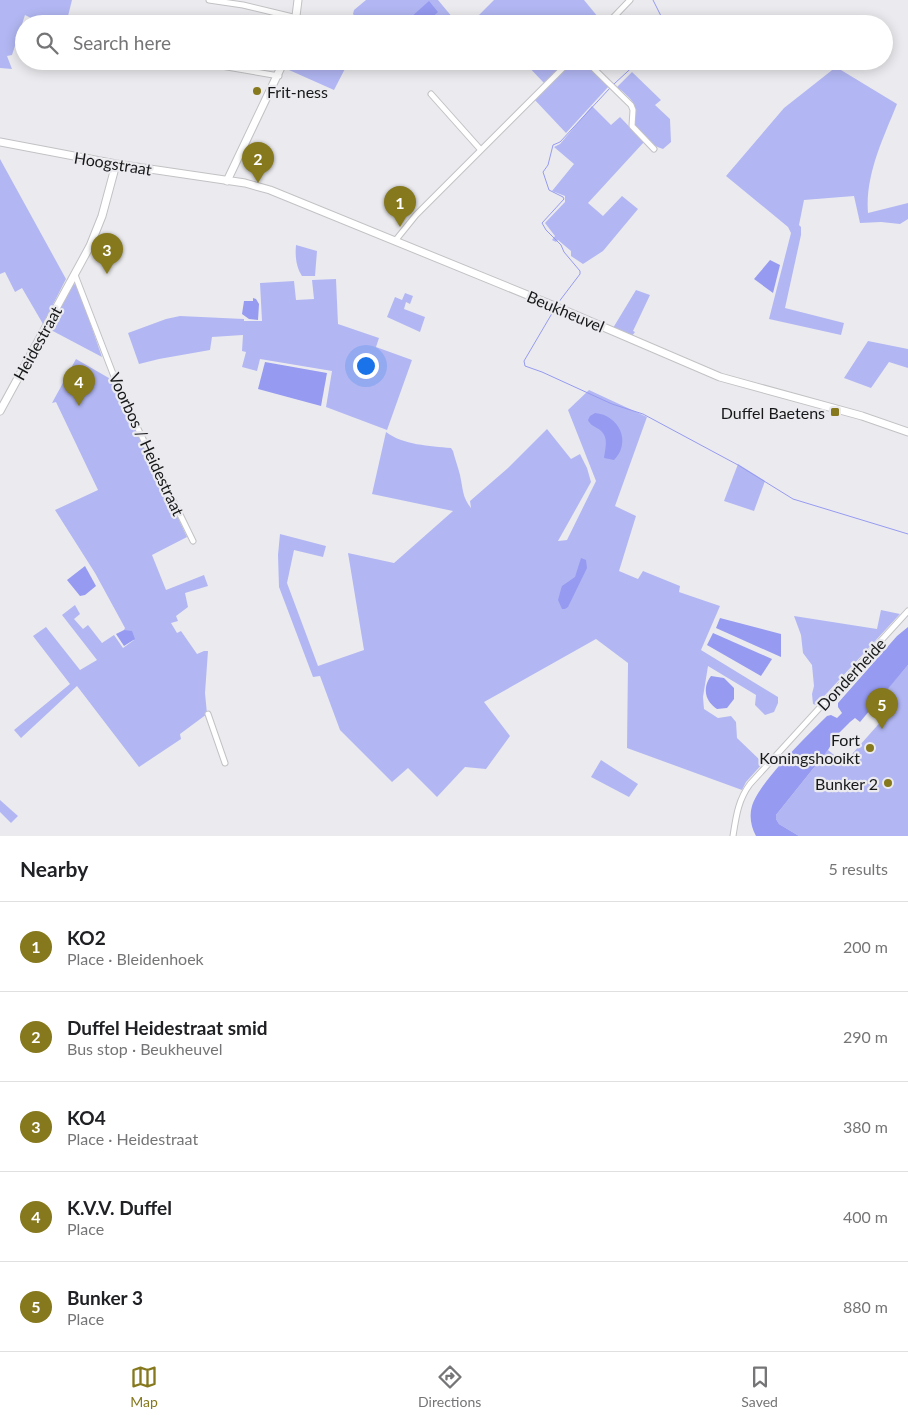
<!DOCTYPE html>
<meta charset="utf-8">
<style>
:root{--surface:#fff;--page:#f2f2f2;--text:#202124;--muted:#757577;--line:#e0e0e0;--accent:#85781d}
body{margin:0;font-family:Lato,sans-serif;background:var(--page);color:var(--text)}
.you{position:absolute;left:365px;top:365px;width:18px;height:18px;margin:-12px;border:4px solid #fff;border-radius:50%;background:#1a73e8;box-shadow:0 0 0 8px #1a73e833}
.badge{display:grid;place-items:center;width:32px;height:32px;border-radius:50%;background:var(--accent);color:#fff;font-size:16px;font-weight:700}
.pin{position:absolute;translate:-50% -41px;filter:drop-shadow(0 1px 2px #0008)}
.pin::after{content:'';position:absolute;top:26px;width:18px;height:15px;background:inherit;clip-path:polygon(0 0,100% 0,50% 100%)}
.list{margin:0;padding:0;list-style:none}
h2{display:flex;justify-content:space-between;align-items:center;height:65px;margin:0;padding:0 20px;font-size:21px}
h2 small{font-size:16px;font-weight:400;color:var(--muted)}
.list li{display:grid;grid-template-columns:32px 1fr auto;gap:15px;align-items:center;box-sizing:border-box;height:90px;padding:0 20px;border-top:1px solid var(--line)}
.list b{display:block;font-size:19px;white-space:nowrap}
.list p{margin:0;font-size:16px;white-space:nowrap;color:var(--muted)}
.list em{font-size:16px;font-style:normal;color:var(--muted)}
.icon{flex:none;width:28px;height:28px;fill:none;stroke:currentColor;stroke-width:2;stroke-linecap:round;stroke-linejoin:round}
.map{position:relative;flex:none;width:908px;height:836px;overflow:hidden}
.search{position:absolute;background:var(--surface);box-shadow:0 2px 12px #0003;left:15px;right:15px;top:15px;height:55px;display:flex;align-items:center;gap:12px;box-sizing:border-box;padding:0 18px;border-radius:28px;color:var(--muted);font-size:19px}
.sheet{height:515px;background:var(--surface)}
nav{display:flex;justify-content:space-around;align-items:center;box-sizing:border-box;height:70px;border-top:1px solid var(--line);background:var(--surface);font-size:14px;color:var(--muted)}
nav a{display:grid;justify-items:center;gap:2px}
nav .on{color:var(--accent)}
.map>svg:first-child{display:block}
.green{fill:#b2b7f3}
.water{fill:#969af0}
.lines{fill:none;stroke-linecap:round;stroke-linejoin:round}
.stream{stroke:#969af0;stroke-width:1}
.street-casing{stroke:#c2c2c5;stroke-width:7}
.secondary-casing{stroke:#c2c2c5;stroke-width:9}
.street{stroke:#fff;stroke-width:5}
.secondary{stroke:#fff;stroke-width:7}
.poi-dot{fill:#85781d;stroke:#ebebef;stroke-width:2}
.labels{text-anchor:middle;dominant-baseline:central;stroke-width:4.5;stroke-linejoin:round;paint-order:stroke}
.poi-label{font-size:16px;fill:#171819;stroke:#ebebef;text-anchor:end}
.street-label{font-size:16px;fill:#171819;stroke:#ebebef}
</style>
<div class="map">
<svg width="908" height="836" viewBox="0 0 908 836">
<rect width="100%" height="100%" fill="#ebebef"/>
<g class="green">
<path d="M0,0h72l-6,24h-23l-18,-9 -13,40 -5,1 5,13 -12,-1z"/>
<path d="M366,0h72l20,24h-53l-7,-8 -9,8h-28l-8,-10 1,-4z"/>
<path d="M494,0h90l19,23 -133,1z"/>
<path d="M293,61h56l-15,29 -45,-20z"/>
<path d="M523,61h43l-22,22z"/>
<path d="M572,61h12l25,25 -43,47 -33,-35z"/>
<path d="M836,67l61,37c-14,35 -32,71 -29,109l40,-10v16l-8,5 -19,-2 -21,1 -6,-27 -50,4 -5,25 2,2v8l-16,73 59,15 -3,12 -72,-16 22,-86 -3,-6 -62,-51 58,-68z"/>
<path d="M632,72l29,28 -6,5 15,14 1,23 -8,7c-10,-3 -27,-15 -29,-26 -1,-5 2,-11 1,-16 -2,-8 -12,-15 -18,-20z"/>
<path d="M592,106l19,19 9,-8 24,25 -56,61 15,13 19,-20 16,13 -35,42 -20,13 -12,-8v-5l-13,-11 -2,2 -4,-2 3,-4 -10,-13 20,-21v-6l-13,-5 22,-27 -20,-17 6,-3z"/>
<path d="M0,159l66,120 -23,45 -21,-36 -7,4 -10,-20 -5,2z"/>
<path d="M296,245l21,6 -2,25h-13c-6,-9 -7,-20 -6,-31z"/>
<path d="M336,279l2,45 41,14 -3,9 36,13 -25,70 -61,-23 6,-36 -72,-12 -3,12 -15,-4 4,-15 -4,-1 1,-16 -31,2 -2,13 -51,9 -20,5 -11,-31 38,-14 14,-3 64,3v2h18l-2,-38 34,-2 2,19 18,-1 -2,-19z"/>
<path d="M73,284l4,1 25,72 -53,-28z"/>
<path d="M636,290l14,5 -17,36 2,1 -3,4 -19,-8z"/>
<path d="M405,293l8,3 -3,8 -4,-2 -2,7 21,8 -5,15 -33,-15 8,-20 7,3z"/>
<path d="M868,341l40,8v19l-19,-6 -18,26 -27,-10z"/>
<path d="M76,359l38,22 73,156 -35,18 14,35 38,-15 4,11 -23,7 3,14 -12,9 2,5 -7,2 6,10 4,-2 16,23 7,-3h4l-3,42 2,21 -27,20 1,5 -42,28 -62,-81 -56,52 -7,-8 56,-46 -37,-48 13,-9 34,43 17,-10 -35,-45 13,-10 5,9 -6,5 9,10 5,-4 14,18 12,-8 9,13 11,-8 -10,-10 1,-2 -30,-55 -40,-63 43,-20 -42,-88 -4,1z"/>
<path d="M589,390l58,27 -32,89 21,10 -17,55 19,8 5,-8 37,15 -1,6 41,14 -19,44 77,47v6l-4,9 -9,3 -10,-10 1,-10 -48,-29 -5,31 1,12 14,9 13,-2 5,6 1,16 26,25 -17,19 -4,8 -115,-42 1,-85 -32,-24 -112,63 26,34 -24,33 -21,-2 -28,30 -29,-29 -16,14 -52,-52 -20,-54 -7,1 -34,-90 -1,-32 2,-21 46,12 -3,11 -29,-7 -7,33 31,83 46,-16 -16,-97 46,10 59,-52 -81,-17 14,-62c17,13 44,14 65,16l2,3c2,8 5,16 7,24 3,13 2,22 11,33l-1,-7 38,-33 39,-39 24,30 9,-5 7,14 4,14 -33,59 9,-1 29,-59 -28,-71z"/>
<path d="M738,464l27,17 -11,30 -30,-10z"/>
<path d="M881,610l19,4 -84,91 -3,-1 -1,-10 2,-8 -2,-21 -9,-12 -2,-18 -7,-19 83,13z"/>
<path d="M908,665v171h-109l-20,-12 -3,-5v-4l52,-65 16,13 40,-45 2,-4 -11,-11z"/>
<path d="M601,760l37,24 -9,13 -38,-20z"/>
<path d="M0,800l18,16 -7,7 -11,-11z"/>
</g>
<g class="water">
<path d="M429,1l9,11 -13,12h-9l-6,-6z"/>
<path d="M770,260l10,5 -7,28 -19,-14z"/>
<path d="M253,298l3,1 3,5 -1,16 -9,-1 -7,-5 2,-13h9z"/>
<path d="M265,362l62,11 -6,33 -63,-17z"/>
<path d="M595,413c24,2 37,29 19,47l-10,-2c1,-7 3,-15 1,-21 -3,-10 -14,-9 -17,-17l2,-4z"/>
<path d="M581,558l5,2 1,8 -19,39 -3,2h-3l-4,-9 3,-11 1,-3 13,-9z"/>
<path d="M85,566l11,20 -11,9 -5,1 -13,-16z"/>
<path d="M720,618l61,16v23l-65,-29z"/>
<path d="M908,627v38l-48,57 -5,-4 -5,4 -13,13 -9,15 -52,65v4l3,5 20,12h-43c-5,-9 -7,-20 -4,-30 7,-24 56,-71 75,-90l4,-1 6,3 5,-5 -4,-6v-4l59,-67z"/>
<path d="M124,630l8,1 3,8 -11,7 -8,-12z"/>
<path d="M713,633l59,26 -11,17 -54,-31z"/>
<path d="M711,676l13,2 10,10v11l-7,9 -10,1c-12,-8 -15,-21 -6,-33z"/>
</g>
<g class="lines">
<g class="stream">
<path d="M653,0l12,24"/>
<path d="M614,84l25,-23"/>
<path d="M558,303l22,-29v-3l-16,-19 -3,-7 -15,-15 -4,-7 22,-24 -1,-2 -14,-7 -6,-18 5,-7 5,-20 7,-3 50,-54"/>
<path d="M554,310l-30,51 1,5 17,6 70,32 31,10 95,51 55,34 115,35"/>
</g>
<g class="street-casing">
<g id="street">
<path d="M209,0l34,5 54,13"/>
<path d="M607,24l23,-24"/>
<path d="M192,61l87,15"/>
<path d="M586,61l45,44 2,5 -1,16 22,23"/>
<path d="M431,94l49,55"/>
<path d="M395,241l21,-26 154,-154"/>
<path d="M75,275l45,117 73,149"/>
<path d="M208,714l17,49"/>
<path d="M733,836c3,-19 5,-36 17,-52l158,-173"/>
</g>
</g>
<g class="secondary-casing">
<g id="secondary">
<path d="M295,24l3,-24"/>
<path d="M0,142l116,22 129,19 25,7 282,115 168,72 142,39 46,16"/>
<path d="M227,181l57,-120"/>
<path d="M0,411l90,-165 12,-30 14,-52"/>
</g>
</g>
<use href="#street" class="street"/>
<use href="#secondary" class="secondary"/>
</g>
<g class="poi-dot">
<circle cx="257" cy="91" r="5"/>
<rect x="830" y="407" width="10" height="10" rx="2.5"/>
<circle cx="870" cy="748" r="5"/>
<circle cx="888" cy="783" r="5"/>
</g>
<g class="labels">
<g class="poi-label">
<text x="267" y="91" text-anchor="start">Frit-ness</text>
<text x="825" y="412">Duffel Baetens</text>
<text x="860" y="739">Fort<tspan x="860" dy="18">Koningshooikt</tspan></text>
<text x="878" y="783">Bunker 2</text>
</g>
<g class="street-label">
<text transform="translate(113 163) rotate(9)">Hoogstraat</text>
<text transform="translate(566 311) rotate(23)">Beukheuvel</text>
<text transform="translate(37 343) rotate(-61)">Heidestraat</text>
<text transform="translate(147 444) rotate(65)">Voorbos / Heidestraat</text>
<text transform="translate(851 674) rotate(-47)">Donderheide</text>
</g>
</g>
</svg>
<div class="you"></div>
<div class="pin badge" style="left:400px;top:227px">1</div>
<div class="pin badge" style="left:258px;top:183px">2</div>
<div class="pin badge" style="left:107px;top:274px">3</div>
<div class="pin badge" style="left:79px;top:406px">4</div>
<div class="pin badge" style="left:882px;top:729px">5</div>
<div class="search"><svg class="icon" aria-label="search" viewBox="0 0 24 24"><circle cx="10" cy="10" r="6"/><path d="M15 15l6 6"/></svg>Search here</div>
</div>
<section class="sheet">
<h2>Nearby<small>5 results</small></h2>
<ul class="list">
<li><span class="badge">1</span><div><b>KO2</b><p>Place · Bleidenhoek</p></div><em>200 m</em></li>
<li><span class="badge">2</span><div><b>Duffel Heidestraat smid</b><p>Bus stop · Beukheuvel</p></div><em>290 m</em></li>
<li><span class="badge">3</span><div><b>KO4</b><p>Place · Heidestraat</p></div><em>380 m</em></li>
<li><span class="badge">4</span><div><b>K.V.V. Duffel</b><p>Place</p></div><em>400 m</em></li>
<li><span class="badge">5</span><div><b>Bunker 3</b><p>Place</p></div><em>880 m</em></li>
</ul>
</section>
<nav>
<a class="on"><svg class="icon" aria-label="map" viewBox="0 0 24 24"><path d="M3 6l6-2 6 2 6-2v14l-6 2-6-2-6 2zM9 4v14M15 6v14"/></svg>Map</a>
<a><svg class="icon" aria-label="directions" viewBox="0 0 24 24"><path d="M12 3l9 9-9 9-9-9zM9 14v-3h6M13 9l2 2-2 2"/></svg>Directions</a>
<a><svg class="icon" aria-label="saved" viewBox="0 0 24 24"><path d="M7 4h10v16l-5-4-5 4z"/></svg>Saved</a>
</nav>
